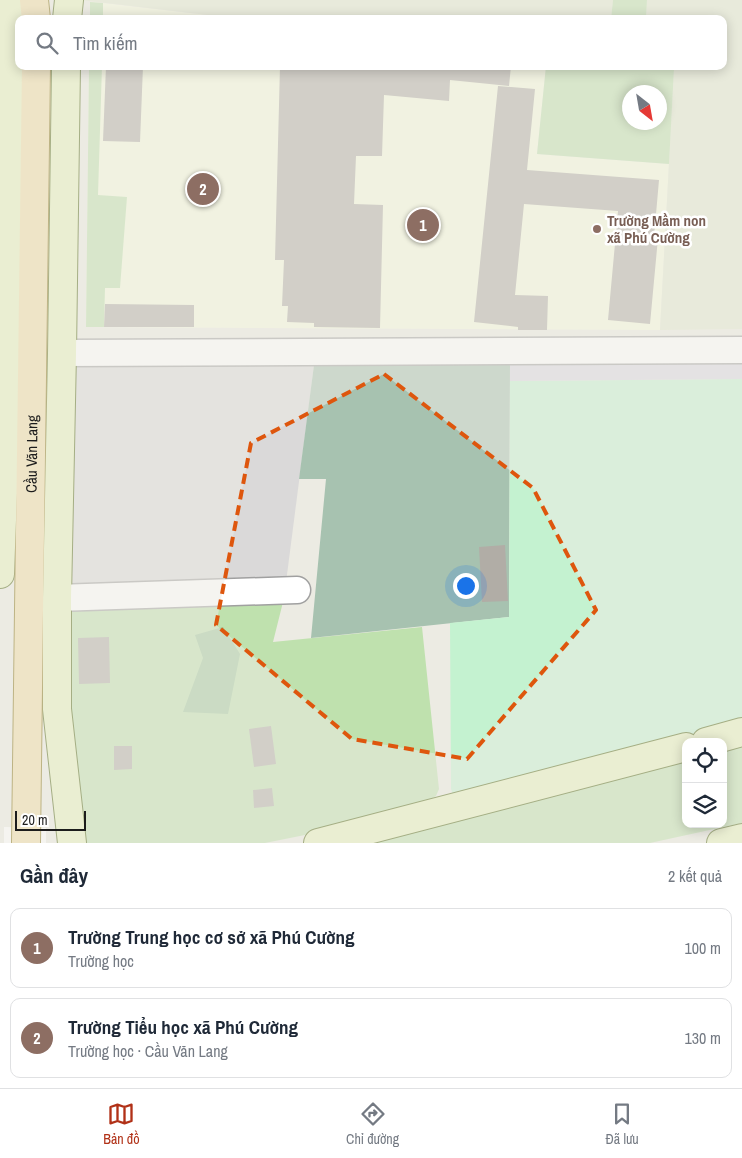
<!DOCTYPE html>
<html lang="vi">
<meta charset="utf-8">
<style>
:root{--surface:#fff;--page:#f2f2f3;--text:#1f2937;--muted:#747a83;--line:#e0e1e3;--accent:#b13117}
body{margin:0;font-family:"Archivo Narrow",sans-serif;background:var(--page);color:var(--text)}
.controls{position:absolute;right:15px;bottom:15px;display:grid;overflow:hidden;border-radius:10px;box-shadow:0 2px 12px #0003}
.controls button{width:45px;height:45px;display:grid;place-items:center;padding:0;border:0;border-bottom:1px solid var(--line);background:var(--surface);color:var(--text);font:25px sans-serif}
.compass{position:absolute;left:622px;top:85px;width:45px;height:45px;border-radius:50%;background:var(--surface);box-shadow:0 2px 12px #0003;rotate:149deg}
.scale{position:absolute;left:15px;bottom:12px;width:71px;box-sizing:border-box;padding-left:5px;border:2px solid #1c1c1c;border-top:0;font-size:14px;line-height:18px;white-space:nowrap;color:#1c1c1c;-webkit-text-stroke:4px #fff;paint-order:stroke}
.you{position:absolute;left:465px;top:585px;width:18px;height:18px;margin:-12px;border:4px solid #fff;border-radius:50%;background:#1a73e8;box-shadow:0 0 0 8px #1a73e833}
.badge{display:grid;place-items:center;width:32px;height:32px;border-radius:50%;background:var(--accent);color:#fff;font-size:16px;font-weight:700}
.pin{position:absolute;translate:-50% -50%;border:2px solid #fff;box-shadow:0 1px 5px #0006}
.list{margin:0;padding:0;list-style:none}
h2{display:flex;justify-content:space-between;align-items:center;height:65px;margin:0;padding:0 20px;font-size:21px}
h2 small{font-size:16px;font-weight:400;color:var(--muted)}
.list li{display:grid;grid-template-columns:32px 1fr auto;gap:15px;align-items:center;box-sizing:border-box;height:80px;margin:0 10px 10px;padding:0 10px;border:1px solid var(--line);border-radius:10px}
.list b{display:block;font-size:19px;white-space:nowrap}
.list p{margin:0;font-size:16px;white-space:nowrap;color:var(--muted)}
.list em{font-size:16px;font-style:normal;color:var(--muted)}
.icon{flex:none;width:28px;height:28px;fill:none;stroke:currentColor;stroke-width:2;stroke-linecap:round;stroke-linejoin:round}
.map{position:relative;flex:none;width:742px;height:843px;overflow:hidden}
.search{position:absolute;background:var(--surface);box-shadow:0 2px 12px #0003;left:15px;right:15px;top:15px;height:55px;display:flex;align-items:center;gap:12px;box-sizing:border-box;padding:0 18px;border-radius:10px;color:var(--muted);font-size:19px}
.sheet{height:245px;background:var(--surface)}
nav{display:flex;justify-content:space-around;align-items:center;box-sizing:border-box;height:70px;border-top:1px solid var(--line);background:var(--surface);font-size:14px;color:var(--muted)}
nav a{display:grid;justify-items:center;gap:2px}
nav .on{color:var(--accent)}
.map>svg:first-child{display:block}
.residential{fill:#dad9d9}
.education{fill:#f6fbde}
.farmland{fill:#e3e9d0}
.grass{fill:#bfe1ae;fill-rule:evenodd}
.forest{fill:#a2c79d}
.cemetery{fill:#a7c2b0}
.park{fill:#c4f2d0}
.plaza{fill:#d9d8e2}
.pier{fill:#fff}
.building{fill:#b1ada6}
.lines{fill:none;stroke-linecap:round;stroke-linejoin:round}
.minor-casing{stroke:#a0a0a0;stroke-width:29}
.secondary-casing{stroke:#4e6511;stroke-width:30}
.primary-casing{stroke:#837011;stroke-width:30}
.minor{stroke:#fff;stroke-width:26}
.secondary{stroke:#e6f1bc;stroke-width:28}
.primary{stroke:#f0dca4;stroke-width:28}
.marked{fill:none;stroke:#de560d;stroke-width:4;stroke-dasharray:10 6;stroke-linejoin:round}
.education-dot{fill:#8d6e63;stroke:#fff;stroke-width:2}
.labels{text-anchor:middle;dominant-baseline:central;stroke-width:5;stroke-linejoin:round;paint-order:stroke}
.education-label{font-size:15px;font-weight:bold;fill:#785e54;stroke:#fff;text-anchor:start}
.street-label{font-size:15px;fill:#1c1c1c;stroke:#fff}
</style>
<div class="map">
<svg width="742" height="843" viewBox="0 0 742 843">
<rect width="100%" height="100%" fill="#ecebe3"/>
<path class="residential" d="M314,365l-30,233 -214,8 1,-240z"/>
<g class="education">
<path d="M90,2l13,1 139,16h-152z"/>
<path d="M89,66h457l-9,88 132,10 -9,166 -574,-3z"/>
</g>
<g class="farmland">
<path d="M80,0h533l-2,19h-369z"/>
<path d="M647,0h95v329l-82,1 14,-260 -23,-4h72v-47h-77z"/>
</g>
<g class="grass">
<path d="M613,0h34l-1,19h-35z"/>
<path d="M90,2l13,1v16h-13z"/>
<path d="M89,66h13l-4,129 29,2 -7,91h-15l-1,39h-18z"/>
<path d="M546,66h105l23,3 -5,95 -132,-10zM630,92h30v30h-30z"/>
<path d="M284,598l-11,44 149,-15 17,162 -3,7 -10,6 -121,33 -40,8h-180l-19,-147 4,-90z"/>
<path d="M742,744v79l-92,20h-296l332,-85v66h37v-75z"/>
</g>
<path class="forest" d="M223,627l17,27 -12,60 -45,-2 20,-54 -8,-23z"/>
<path class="cemetery" d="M314,365h196l-1,252 -198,21 15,-159h-27z"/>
<path class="park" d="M742,379v345l-280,73 -9,-2 -2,-6 -1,-166 59,-6 1,-236z"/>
<path class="plaza" d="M510,361l232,2v16l-232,2z"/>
<path class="pier" d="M4,827l42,1v15h-42z"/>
<g class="building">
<path d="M106,66h37l-3,76 -37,-1z"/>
<path d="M280,66h231l-2,20 -59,-6 -1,21 -65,-6 -2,61h-26l-2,48 29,1 -3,123 -66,-1v-4l-27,-1 1,-16h-6l2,-46h-9z"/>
<path d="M498,86l37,3 -8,81 132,10 -5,57 4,1 -8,86 -42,-4 10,-109 -94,-7 -9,91 33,1 -1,34h-29v-3l-44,-5z"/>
<path d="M105,304l89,1v22h-90z"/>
<path d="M505,545l3,56 -26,1 -3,-55z"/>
<path d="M109,637l1,46 -31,1 -1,-46z"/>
<path d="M271,726l5,38 -22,3 -5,-38z"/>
<path d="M114,746h18v23l-18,1z"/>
<path d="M272,788l2,18 -20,2 -1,-18z"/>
</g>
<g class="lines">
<g class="minor-casing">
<g id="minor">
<path d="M62,353l680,-3"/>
<path d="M57,598l240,-8"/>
</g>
</g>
<g class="secondary-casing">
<g id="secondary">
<path d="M67,19l2,-19"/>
<path d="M66,66l-4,287 -5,245v111l15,134"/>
<path d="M0,574l8,-216 1,-351 -2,-7"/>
<path d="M706,742l36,-10"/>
<path d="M318,843l368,-96"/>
<path d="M721,843l21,-5"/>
</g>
</g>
<g class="primary-casing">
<g id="primary">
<path d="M34,0l2,19"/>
<path id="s1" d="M26,843l10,-777"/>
</g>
</g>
<use href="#minor" class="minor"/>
<use href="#secondary" class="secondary"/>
<use href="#primary" class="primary"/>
</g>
<path d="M0 0H742V843H0ZM384,374l149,114 63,122 -129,149 -115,-20 -136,-114 35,-182z" fill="#ecebe3" fill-opacity=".55" fill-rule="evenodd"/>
<path class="marked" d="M384,374l149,114 63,122 -129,149 -115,-20 -136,-114 35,-182z"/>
<circle class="education-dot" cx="597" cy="229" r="5"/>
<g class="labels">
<g class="education-label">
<text x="607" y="220">Trường Mầm non<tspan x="607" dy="17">xã Phú Cường</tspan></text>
</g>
<g class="street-label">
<text stroke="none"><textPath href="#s1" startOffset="389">Cầu Văn Lang</textPath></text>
</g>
</g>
</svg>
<div class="controls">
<button><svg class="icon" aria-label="locate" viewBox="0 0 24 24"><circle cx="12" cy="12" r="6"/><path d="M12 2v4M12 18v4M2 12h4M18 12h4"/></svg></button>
<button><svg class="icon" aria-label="layers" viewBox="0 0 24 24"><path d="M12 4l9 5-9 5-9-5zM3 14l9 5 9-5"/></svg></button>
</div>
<svg class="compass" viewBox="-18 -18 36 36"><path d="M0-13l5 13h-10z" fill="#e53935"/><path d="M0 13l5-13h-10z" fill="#747a83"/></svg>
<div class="scale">20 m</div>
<div class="you"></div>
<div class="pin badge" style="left:423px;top:225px;background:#8d6e63">1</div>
<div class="pin badge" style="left:203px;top:189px;background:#8d6e63">2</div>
<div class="search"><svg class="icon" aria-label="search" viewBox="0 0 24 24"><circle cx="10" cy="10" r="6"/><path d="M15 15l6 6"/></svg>Tìm kiếm</div>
</div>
<section class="sheet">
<h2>Gần đây<small>2 kết quả</small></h2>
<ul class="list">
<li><span class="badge" style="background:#8d6e63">1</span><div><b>Trường Trung học cơ sở xã Phú Cường</b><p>Trường học</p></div><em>100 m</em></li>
<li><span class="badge" style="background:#8d6e63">2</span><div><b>Trường Tiểu học xã Phú Cường</b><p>Trường học · Cầu Văn Lang</p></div><em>130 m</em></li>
</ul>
</section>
<nav>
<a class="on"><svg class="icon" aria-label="map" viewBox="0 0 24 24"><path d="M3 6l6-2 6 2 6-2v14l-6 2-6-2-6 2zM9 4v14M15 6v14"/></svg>Bản đồ</a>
<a><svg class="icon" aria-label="directions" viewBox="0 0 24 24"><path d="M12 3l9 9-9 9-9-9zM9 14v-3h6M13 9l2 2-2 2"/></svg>Chỉ đường</a>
<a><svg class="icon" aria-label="saved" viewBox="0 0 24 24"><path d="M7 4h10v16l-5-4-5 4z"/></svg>Đã lưu</a>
</nav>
